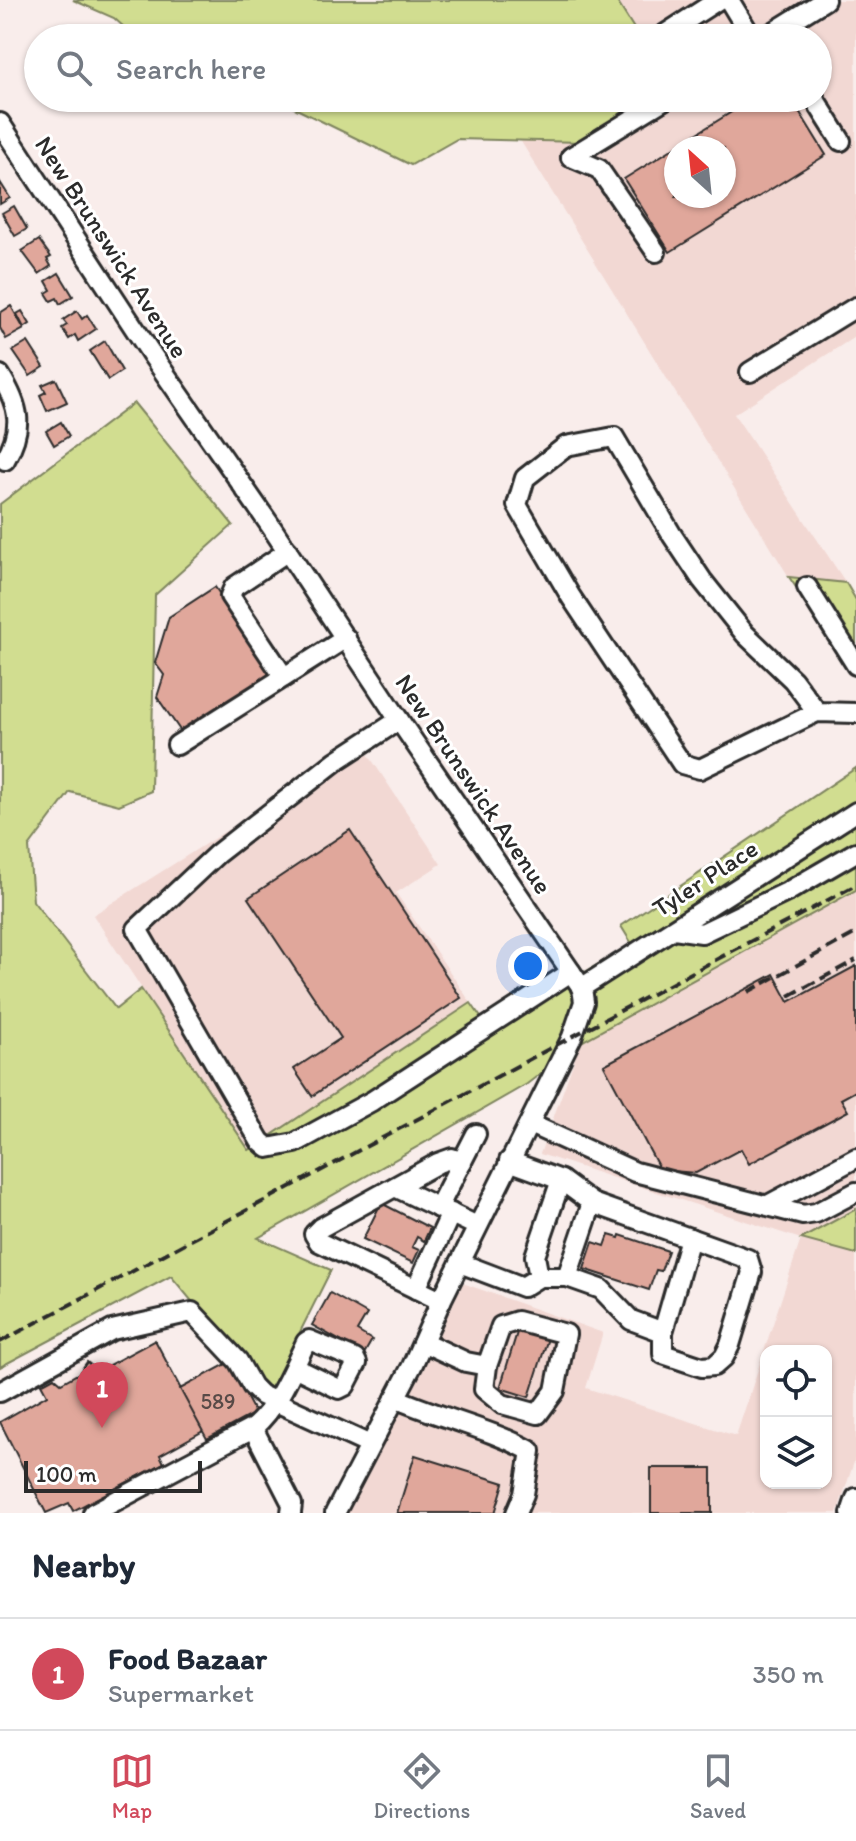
<!DOCTYPE html>
<style>
:root{--surface:#fff;--page:#f6f6f7;--text:#1f2937;--muted:#747a83;--line:#e0e1e3;--accent:#d1495b}
body{margin:0;font-family:Itim,sans-serif;background:var(--page);color:var(--text)}
.controls{position:absolute;right:24px;bottom:24px;display:grid;overflow:hidden;border-radius:16px;box-shadow:0 2px 6px #0004}
.controls button{width:72px;height:72px;display:grid;place-items:center;padding:0;border:0;border-bottom:2px solid var(--line);background:var(--surface);color:var(--text);font:40px sans-serif}
.compass{position:absolute;left:664px;top:136px;width:72px;height:72px;border-radius:50%;background:var(--surface);box-shadow:0 2px 6px #0004;rotate:333deg}
.scale{position:absolute;left:24px;bottom:20px;width:178px;box-sizing:border-box;padding-left:8px;border:4px solid #2b2b2b;border-top:0;font-size:22px;line-height:28px;white-space:nowrap;color:#2b2b2b;-webkit-text-stroke:6px #fff;paint-order:stroke}
.you{position:absolute;left:528px;top:966px;width:28px;height:28px;margin:-20px;border:6px solid #fff;border-radius:50%;background:#1a73e8;box-shadow:0 0 0 12px #1a73e833}
.badge{display:grid;place-items:center;width:52px;height:52px;border-radius:50%;background:var(--accent);color:#fff;font-size:26px;font-weight:700}
.pin{position:absolute;translate:-50% -66px;filter:drop-shadow(0 2px 4px #0008)}
.pin::after{content:'';position:absolute;top:42px;width:28px;height:24px;background:inherit;clip-path:polygon(0 0,100% 0,50% 100%)}
.list{margin:0;padding:0;list-style:none}
h2{display:flex;justify-content:space-between;align-items:center;height:104px;margin:0;padding:0 32px;font-size:34px}
h2 small{font-size:26px;font-weight:400;color:var(--muted)}
.list li{display:grid;grid-template-columns:52px 1fr auto;gap:24px;align-items:center;box-sizing:border-box;height:112px;padding:0 32px;border-top:2px solid var(--line)}
.list b{display:block;font-size:30px;white-space:nowrap}
.list p{margin:0;font-size:26px;white-space:nowrap;color:var(--muted)}
.list em{font-size:26px;font-style:normal;color:var(--muted)}
.icon{flex:none;width:44px;height:44px;fill:none;stroke:currentColor;stroke-width:2;stroke-linecap:round;stroke-linejoin:round}
.map{position:relative;flex:none;width:856px;height:1513px;overflow:hidden}
.search{position:absolute;background:var(--surface);box-shadow:0 2px 6px #0004;left:24px;right:24px;top:24px;height:88px;display:flex;align-items:center;gap:20px;box-sizing:border-box;padding:0 28px;border-radius:44px;color:var(--muted);font-size:30px}
.sheet{height:216px;background:var(--surface)}
nav{display:flex;justify-content:space-around;align-items:center;box-sizing:border-box;height:112px;border-top:2px solid var(--line);background:var(--surface);font-size:22px;color:var(--muted)}
nav a{display:grid;justify-items:center;gap:4px}
nav .on{color:var(--accent)}
.map>svg:first-child{display:block}
.built{fill:#f2d8d3;fill-rule:evenodd}
.green{fill:#d1dd90;stroke:#7e845e;stroke-width:2}
.building{fill:#e0a79b;stroke:#2b2b2b;stroke-width:2;fill-rule:evenodd}
.lines{fill:none;stroke-linecap:round;stroke-linejoin:round}
.minor-casing{stroke:#2b2b2b;stroke-width:24}
.minor{stroke:#fff;stroke-width:18}
.rail{stroke:#2b2b2b;stroke-width:4;stroke-dasharray:12 6;stroke-linecap:butt}
.labels{text-anchor:middle;dominant-baseline:central;stroke-width:6;stroke-linejoin:round;paint-order:stroke}
.number-label{font-size:22px;fill:#584a47}
.street-label{font-size:26px;fill:#2b2b2b;stroke:#fff}
</style>
<div class="map">
<svg width="856" height="1513" viewBox="0 0 856 1513">
<rect width="100%" height="100%" fill="#f9edeb"/>
<filter id="ink" filterUnits="userSpaceOnUse"><feTurbulence type="fractalNoise" baseFrequency=".0125" numOctaves="2"/><feDisplacementMap in="SourceGraphic" scale="16" xChannelSelector="R" yChannelSelector="G"/><feConvolveMatrix kernelMatrix="1 2 1 2 8 2 1 2 1" color-interpolation-filters="sRGB"/></filter>
<g filter="url(#ink)">
<g class="built">
<path d="M616,0h240v336l-122,78 112,169 -57,-6 -269,-437 61,2 68,-44h169v-60h-178zM676,148h48v48h-48z"/>
<path d="M362,745l79,119 -45,29 75,110 -222,147 -156,-235z"/>
<path d="M856,890v319l-54,30 54,15v202l-19,57h-496l113,-233 149,53 -17,55 150,48 65,-197 -261,-85 41,-112zM766,1351h60v132h-60z"/>
</g>
<g class="green">
<path d="M73,0h543l24,38h-504l-22,-20z"/>
<path d="M274,98h375l-68,44 -124,-3 -46,26z"/>
<path d="M134,403l99,122 -78,70 -4,196 -32,14 -49,-13 -41,55 4,54 83,108 25,-20 108,161 222,-147 18,26 143,-85 -11,-18 235,-158v122l-275,152 -54,42 -269,154 73,32 -62,124 -98,-118 -171,91v-863z"/>
<path d="M789,577l57,6 10,17v76z"/>
<path d="M856,1209v45l-55,-15z"/>
</g>
<g class="building">
<path d="M754,98h37l35,57 -156,97 -46,-73zM676,148h48v48h-48z"/>
<path d="M0,182l10,16 -10,6z"/>
<path d="M14,206l13,23 -12,7 -13,-23z"/>
<path d="M39,240l12,17 -4,2 4,7 -12,8 -17,-23z"/>
<path d="M59,273l14,23 -13,8 -3,-6 -6,3 -5,-8 5,-3 -5,-9z"/>
<path d="M11,306l13,23 -18,10 -6,-11v-15z"/>
<path d="M22,311l8,13 -6,4 -7,-14z"/>
<path d="M77,311l5,8 5,-4 9,14 -18,12 -3,-6 -6,4 -7,-11 5,-3 -4,-5z"/>
<path d="M105,341l17,30 -14,9 -18,-29z"/>
<path d="M28,342l16,25 -14,9 -17,-25z"/>
<path d="M56,379l11,23 -20,9 -7,-16 6,-3 -4,-7z"/>
<path d="M61,422l8,14 -15,9 -8,-14z"/>
<path d="M215,587l60,89 -91,60 -27,-39 7,-22 -9,-12 14,-46z"/>
<path d="M350,830l111,168 -149,98 -18,-27 47,-31 -93,-140z"/>
<path d="M856,966v125l-15,8 7,12 -99,53 -8,-15 -45,24 -36,-3 -56,-105 170,-91 15,28z"/>
<path d="M381,1203l49,25 -6,13 -7,-4 -5,10 7,3 -6,13 -50,-24z"/>
<path d="M609,1235l10,3 1,-3 48,16 -7,20 -5,-1 -7,20 -65,-21 9,-27 12,4z"/>
<path d="M330,1293l37,21 -10,17 15,9 -8,14 -52,-29z"/>
<path d="M519,1326l30,9 -20,62 -29,-9z"/>
<path d="M155,1340l48,91 -43,24 4,8 -91,48 -4,-8 -23,10 -46,-91 47,-27 -6,-11 13,-7 7,6 18,-10 8,-11 11,9z"/>
<path d="M228,1363l27,50 -48,26 -27,-50z"/>
<path d="M415,1455l89,28 -9,30h-98z"/>
<rect x="651" y="1468" width="61" height="45"/>
</g>
<g class="lines">
<g class="minor-casing">
<g id="minor">
<path d="M729,0l23,38"/>
<path d="M659,38l59,-38"/>
<path d="M764,38l61,-38"/>
<path d="M814,98l27,43"/>
<path d="M0,123l152,232 118,170 129,195 183,268 2,14 -12,35 -131,264 -29,65 -77,147"/>
<path d="M571,157l28,12 57,83"/>
<path d="M571,157l96,-59"/>
<path d="M750,372l106,-65"/>
<path d="M0,375c20,32 24,52 5,85"/>
<path d="M807,587l49,78"/>
<path d="M284,677l-54,-81 4,-9 54,-36"/>
<path d="M817,712l-24,-32 -48,-46 -43,-54 -30,-45 -58,-98 -48,9 -41,32 -8,27 54,92 111,167 18,5 117,-57 39,1"/>
<path d="M399,720l-63,41 -119,93 -80,75 123,212 8,7 27,-5 77,-42 199,-129"/>
<path d="M177,745l169,-107"/>
<path d="M674,929l28,4 85,-41 69,-40"/>
<path d="M581,988l275,-176"/>
<path d="M530,1124l105,48 168,43 13,-2 40,-21"/>
<path d="M395,1187l82,39"/>
<path d="M768,1205l88,-47"/>
<path d="M438,1208l38,-74"/>
<path d="M460,1263l63,24 16,-10h28l34,12 30,31 32,12v22l39,13 12,-1 10,-9 6,-12 22,-73 -4,-13 -156,-56 -31,-23 -52,-19"/>
<path d="M539,1277l-4,-21 26,-76"/>
<path d="M567,1277l25,-74"/>
<path d="M416,1289l35,-76"/>
<path d="M441,1301l-122,-59 -5,-8 6,-6 118,-65 14,-5 10,4"/>
<path d="M663,1332l27,-94"/>
<path d="M423,1342l43,20 21,4 14,-40 16,-5 49,13 -11,57 -17,23 -36,-10 -18,-15 3,-23"/>
<path d="M0,1392l112,-62 80,-18 46,49 14,25 9,9 109,50"/>
<path d="M395,1398c45,20 93,30 136,53l-7,43 -8,19"/>
<path d="M93,1513l160,-85"/>
<path d="M291,1513l1,-9 -39,-76c26,-23 38,-55 53,-86l3,-2 46,19 2,4 -12,23 -6,3 -45,-22"/>
<path d="M851,1513l5,-15"/>
</g>
</g>
<use href="#minor" class="minor"/>
<g class="rail">
<path d="M748,992l108,-59"/>
<path d="M789,996l67,-36"/>
<path d="M0,1342l856,-457"/>
</g>
</g>
</g>
<g class="labels">
<g class="number-label">
<text x="218" y="1401">589</text>
</g>
<g class="street-label">
<text transform="translate(112 247) rotate(57)">New Brunswick Avenue</text>
<text transform="translate(474 784) rotate(56)">New Brunswick Avenue</text>
<text transform="translate(705 878) rotate(-33)">Tyler Place</text>
</g>
</g>
</svg>
<div class="controls">
<button><svg class="icon" aria-label="locate" viewBox="0 0 24 24"><circle cx="12" cy="12" r="6"/><path d="M12 2v4M12 18v4M2 12h4M18 12h4"/></svg></button>
<button><svg class="icon" aria-label="layers" viewBox="0 0 24 24"><path d="M12 4l9 5-9 5-9-5zM3 14l9 5 9-5"/></svg></button>
</div>
<svg class="compass" viewBox="-18 -18 36 36"><path d="M0-13l5 13h-10z" fill="#e53935"/><path d="M0 13l5-13h-10z" fill="#747a83"/></svg>
<div class="scale">100 m</div>
<div class="you"></div>
<div class="pin badge" style="left:102px;top:1428px">1</div>
<div class="search"><svg class="icon" aria-label="search" viewBox="0 0 24 24"><circle cx="10" cy="10" r="6"/><path d="M15 15l6 6"/></svg>Search here</div>
</div>
<section class="sheet">
<h2>Nearby<small></small></h2>
<ul class="list">
<li><span class="badge">1</span><div><b>Food Bazaar</b><p>Supermarket</p></div><em>350 m</em></li>
</ul>
</section>
<nav>
<a class="on"><svg class="icon" aria-label="map" viewBox="0 0 24 24"><path d="M3 6l6-2 6 2 6-2v14l-6 2-6-2-6 2zM9 4v14M15 6v14"/></svg>Map</a>
<a><svg class="icon" aria-label="directions" viewBox="0 0 24 24"><path d="M12 3l9 9-9 9-9-9zM9 14v-3h6M13 9l2 2-2 2"/></svg>Directions</a>
<a><svg class="icon" aria-label="saved" viewBox="0 0 24 24"><path d="M7 4h10v16l-5-4-5 4z"/></svg>Saved</a>
</nav>
